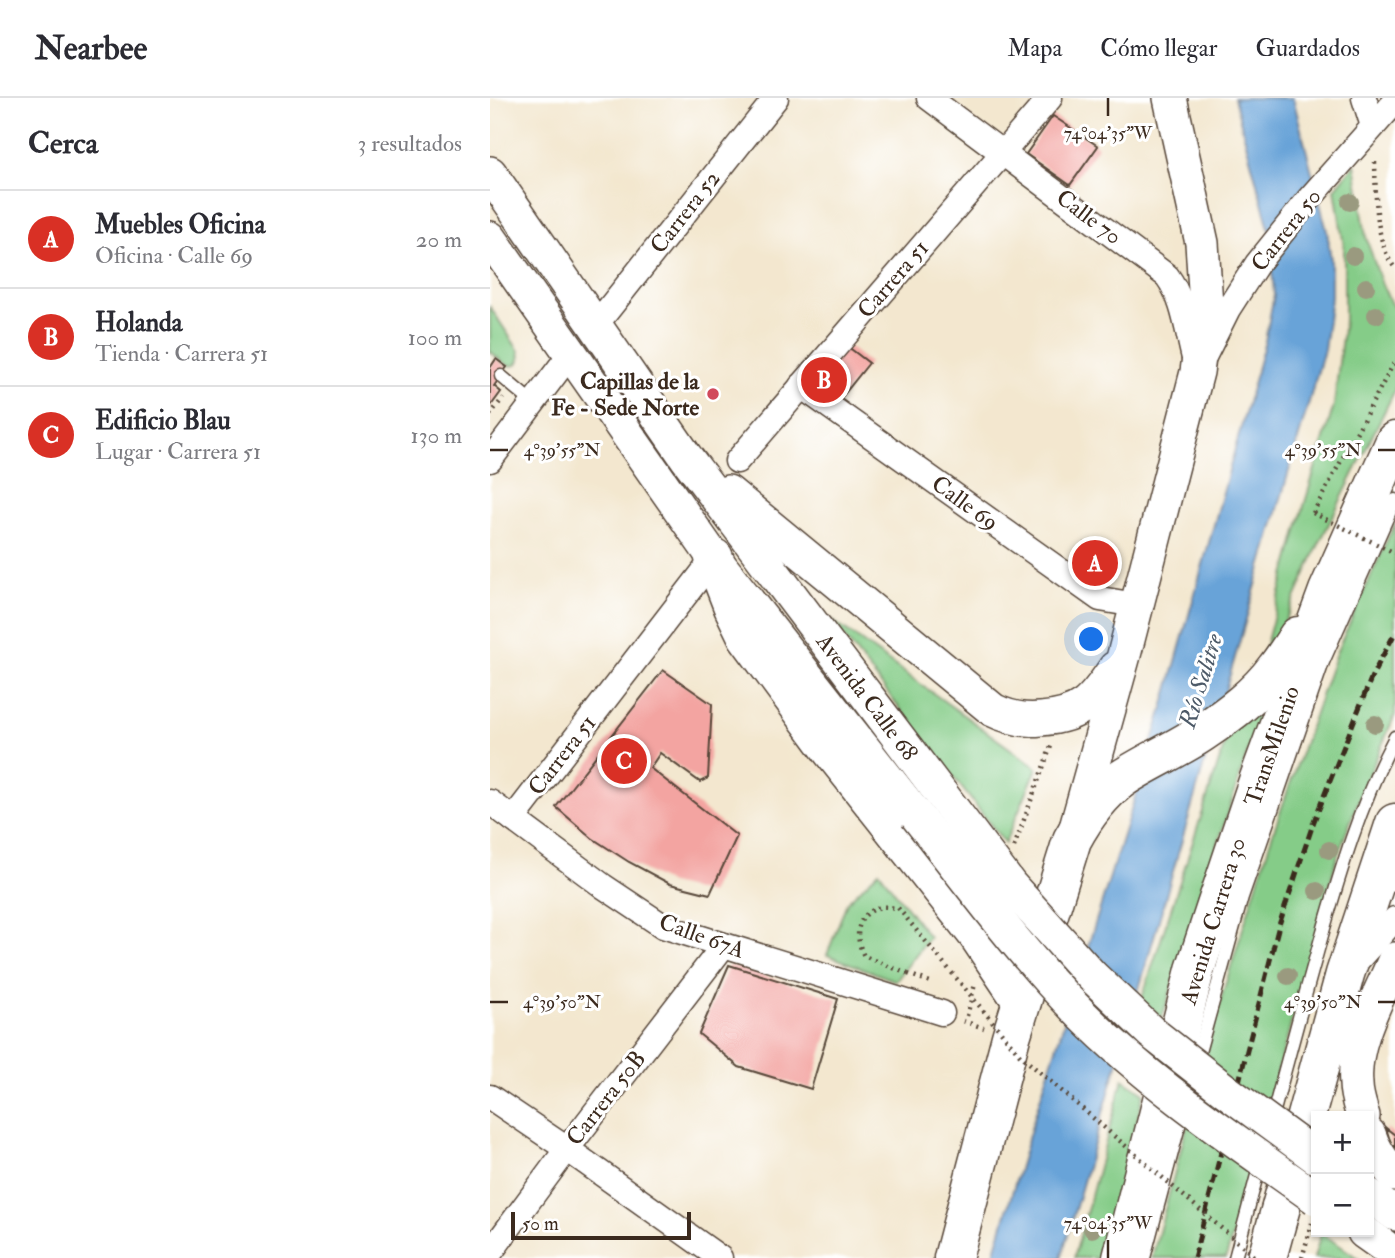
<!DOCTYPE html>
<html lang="es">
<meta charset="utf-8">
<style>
:root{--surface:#fff;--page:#f7f7f7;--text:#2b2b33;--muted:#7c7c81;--line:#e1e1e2;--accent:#d93025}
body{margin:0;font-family:"IM FELL Double Pica",serif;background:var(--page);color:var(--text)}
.controls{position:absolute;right:21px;bottom:21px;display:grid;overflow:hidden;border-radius:0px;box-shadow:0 2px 5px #0004}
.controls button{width:63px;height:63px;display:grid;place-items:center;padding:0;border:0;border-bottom:2px solid var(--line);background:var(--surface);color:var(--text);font:35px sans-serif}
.scale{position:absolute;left:21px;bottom:18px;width:180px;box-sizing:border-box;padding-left:7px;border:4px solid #3b2a1e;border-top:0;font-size:19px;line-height:24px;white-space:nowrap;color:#3b2a1e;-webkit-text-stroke:5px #fff;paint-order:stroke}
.you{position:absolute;left:602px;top:542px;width:24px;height:24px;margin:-18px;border:5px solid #fff;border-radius:50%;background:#1a73e8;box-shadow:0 0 0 10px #1a73e833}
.badge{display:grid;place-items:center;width:46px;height:46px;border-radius:50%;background:var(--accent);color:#fff;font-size:23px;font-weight:700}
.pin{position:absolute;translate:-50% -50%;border:4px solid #fff;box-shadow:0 2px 7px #0006}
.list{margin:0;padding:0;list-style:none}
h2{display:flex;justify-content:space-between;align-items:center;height:91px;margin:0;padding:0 28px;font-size:30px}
h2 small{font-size:23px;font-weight:400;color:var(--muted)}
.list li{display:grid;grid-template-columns:46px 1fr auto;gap:21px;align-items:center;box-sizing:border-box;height:98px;padding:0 28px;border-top:2px solid var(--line)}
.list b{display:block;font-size:26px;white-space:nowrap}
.list p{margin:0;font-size:23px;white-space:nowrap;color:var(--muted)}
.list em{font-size:23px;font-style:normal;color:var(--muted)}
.map{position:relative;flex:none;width:905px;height:1160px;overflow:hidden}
header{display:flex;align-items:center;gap:42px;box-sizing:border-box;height:98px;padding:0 35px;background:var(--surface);border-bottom:2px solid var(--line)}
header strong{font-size:33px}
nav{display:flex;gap:38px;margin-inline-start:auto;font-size:24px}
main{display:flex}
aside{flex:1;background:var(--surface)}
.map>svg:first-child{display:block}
.green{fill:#85cc88;stroke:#607b53;stroke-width:2}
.water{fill:#67a3d8;stroke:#51667b;stroke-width:2}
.building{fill:#f3a4a1}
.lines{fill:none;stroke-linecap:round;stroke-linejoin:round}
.service-casing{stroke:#574639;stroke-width:15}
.minor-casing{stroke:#574639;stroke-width:27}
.secondary-casing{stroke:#574639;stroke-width:36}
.trunk-casing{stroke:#574639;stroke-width:41}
.path{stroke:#574639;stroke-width:4.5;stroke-dasharray:2 5;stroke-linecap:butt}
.service{stroke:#fff;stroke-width:12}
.minor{stroke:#fff;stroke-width:24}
.secondary{stroke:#fff;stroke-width:33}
.trunk{stroke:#fff;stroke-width:38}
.rail{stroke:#3b2a1e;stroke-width:5;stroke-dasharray:10 5;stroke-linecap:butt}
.secondary-bridge-casing{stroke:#574639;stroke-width:36;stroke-linecap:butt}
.path-bridge{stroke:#574639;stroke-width:4.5;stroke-dasharray:2 5;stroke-linecap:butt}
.secondary-bridge{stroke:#fff;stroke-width:33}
.tree{fill:#9a9a7f}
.ticks{fill:none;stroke:#3b2a1e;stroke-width:2.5}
.poi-dot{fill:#d1495b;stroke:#fff;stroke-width:2.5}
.labels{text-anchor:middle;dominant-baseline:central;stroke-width:6;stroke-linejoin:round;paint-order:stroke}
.street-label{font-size:23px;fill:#3b2a1e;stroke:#fff}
.poi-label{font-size:23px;font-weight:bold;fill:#3b2a1e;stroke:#fff;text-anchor:end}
.water-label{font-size:24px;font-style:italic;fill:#4d5a68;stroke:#fff}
.ticks-label{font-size:18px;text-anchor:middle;fill:#3b2a1e;stroke:#fff;stroke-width:6;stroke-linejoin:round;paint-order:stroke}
</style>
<header>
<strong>Nearbee</strong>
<nav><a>Mapa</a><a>Cómo llegar</a><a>Guardados</a></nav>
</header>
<main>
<aside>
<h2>Cerca<small>3 resultados</small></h2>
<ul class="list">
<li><span class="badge">A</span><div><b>Muebles Oficina</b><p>Oficina · Calle 69</p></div><em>20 m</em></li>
<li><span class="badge">B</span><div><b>Holanda</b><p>Tienda · Carrera 51</p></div><em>100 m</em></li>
<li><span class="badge">C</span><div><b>Edificio Blau</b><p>Lugar · Carrera 51</p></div><em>130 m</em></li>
</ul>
</aside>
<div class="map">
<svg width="905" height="1160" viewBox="0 0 905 1160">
<rect width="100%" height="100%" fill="#fff"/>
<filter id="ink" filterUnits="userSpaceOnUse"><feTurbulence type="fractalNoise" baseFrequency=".0143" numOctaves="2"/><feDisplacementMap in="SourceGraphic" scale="14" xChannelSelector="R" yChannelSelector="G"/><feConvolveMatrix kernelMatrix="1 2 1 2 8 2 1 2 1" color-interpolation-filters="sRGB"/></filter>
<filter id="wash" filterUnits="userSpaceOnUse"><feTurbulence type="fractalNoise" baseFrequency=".00686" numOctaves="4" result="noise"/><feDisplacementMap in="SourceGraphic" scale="28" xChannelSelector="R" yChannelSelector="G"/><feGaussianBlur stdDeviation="1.57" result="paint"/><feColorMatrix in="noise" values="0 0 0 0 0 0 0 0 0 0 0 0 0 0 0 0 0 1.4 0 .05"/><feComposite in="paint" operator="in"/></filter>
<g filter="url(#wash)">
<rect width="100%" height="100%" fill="#f3e7cf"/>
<g class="green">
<path d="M865,66l11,73 15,45 9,20 5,6v82l-77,156 -48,109 -6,-3 37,-136 33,-111 10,-85v-73l-9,-58z"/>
<path d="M0,209l29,44c3,11 -4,19 -15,12 -5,-4 -10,-8 -14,-12z"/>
<path d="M905,425v192l-32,74 -25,65 -112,404h-74l70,-263 51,-162 63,-180z"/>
<path d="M340,521l207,149 -32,75z"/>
<path d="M772,609l-100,311 -21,-17 87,-267z"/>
<path d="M389,773l50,66 -33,44 -69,-26 20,-53z"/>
<path d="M633,981l21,14 -41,165h-29z"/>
<path d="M831,1135l37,25h-44z"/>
</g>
<path class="water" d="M744,0h59l34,133 4,29v37l-7,53 -263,908h-68l42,-143 128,-407 102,-367 9,-46 -5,-67z"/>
<g id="blocks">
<g class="building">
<path d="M563,18l45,30 -28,39 -44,-31z"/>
<path d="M357,248l22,17 -28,35 -22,-18z"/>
<path d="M6,261l11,8 -13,19 7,6 -11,15v-39z"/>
<path d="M595,445l28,7 -8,33 -28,-7z"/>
<path d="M173,572l49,34 -4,74 -8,4 -40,-29 -10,15 87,68 -27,58 -40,-10 -41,-22 -37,-24 -36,-31z"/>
<path d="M239,867l109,34 -27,90 -72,-22 -40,-33z"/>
<path d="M896,1030l9,7v17l-2,-2z"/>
</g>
</g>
</g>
<g filter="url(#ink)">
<use href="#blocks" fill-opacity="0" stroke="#574639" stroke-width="2"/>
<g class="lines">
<g class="service-casing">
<g id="service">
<path d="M11,278l32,27"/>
<path d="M706,965l46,-166 81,-235 72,-162"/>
<path d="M781,1024c16,-60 32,-120 49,-180 20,-70 41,-141 75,-205"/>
<path d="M654,1160l40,-151"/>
<path d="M745,1160l26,-98"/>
</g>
</g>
<g class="minor-casing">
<g id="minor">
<path d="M439,0l238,178c17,23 20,55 27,82"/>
<path d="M874,0l9,28"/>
<path d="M105,228l181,-228"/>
<path d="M715,257l23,-46 29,-45 52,-65 86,-97"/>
<path d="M311,288l299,213 36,6"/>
<path d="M0,362l81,-107"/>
<path d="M247,363l313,-363"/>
<path d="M0,704l113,84 60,40 279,87"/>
<path d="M23,721l201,-261"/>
<path d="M865,865l40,-44"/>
<path d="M0,999l77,52 153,109"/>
<path d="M0,1155l77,-104 157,-204"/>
</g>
</g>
<g class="secondary-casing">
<g id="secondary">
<path d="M0,75l196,284 256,338"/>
<path d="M0,140l224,320 202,257"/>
<path d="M238,394l265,218c16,8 30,11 48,9 41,-3 52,-18 74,-51"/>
<path d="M586,730l48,-173 73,-283 9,-67 -4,-62 -32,-145"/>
<path d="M873,1018c-3,-10 -7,-21 -7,-32 -4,-42 23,-87 39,-125"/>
<path d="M879,1036c5,16 14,29 26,41"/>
<path d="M879,1097l26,19"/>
<path d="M874,1134l31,22"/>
</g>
</g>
<g class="trunk-casing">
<g id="trunk">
<path d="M224,460l19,49 14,29 85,115 145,183 45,67"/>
<path d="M463,1160l58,-221 61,-197c13,-24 29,-46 51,-62 26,-17 55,-29 80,-46 27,-18 54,-38 73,-64 8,-10 15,-21 22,-32"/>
<path d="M632,1160l73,-288 21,-64 42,-125 70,-190 67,-150"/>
<path d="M777,1160l78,-284 50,-151"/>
</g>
</g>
<g class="path">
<path d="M885,64c1,32 -1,80 20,106"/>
<path d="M0,317l13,-17"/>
<path d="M823,415l82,-152"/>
<path d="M524,749l37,-101"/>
<path d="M418,876l22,8"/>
<path d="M477,918l8,-32"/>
<path d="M473,923l21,7"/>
<path d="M812,1160l10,-35"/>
</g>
<use href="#service" class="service"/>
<use href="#minor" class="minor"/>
<use href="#secondary" class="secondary"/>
<use href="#trunk" class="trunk"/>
<path class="rail" d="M704,1160l85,-333 35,-104 58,-145 23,-43"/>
<g class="secondary-bridge-casing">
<g id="secondary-bridge">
<path d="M452,697l68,90 82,91 60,57 74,58 90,66"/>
<path d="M426,717c54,68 105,139 166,200 70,70 154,126 234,183"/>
</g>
</g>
<g class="path-bridge">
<path d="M823,415l82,40"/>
<path d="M418,876l-44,-18c-10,-20 -9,-42 17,-49 5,-1 12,1 17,1l123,148 235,202"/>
</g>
<use href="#secondary-bridge" class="secondary-bridge"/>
</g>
<g class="tree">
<circle cx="860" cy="104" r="9"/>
<circle cx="863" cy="158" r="9"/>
<circle cx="876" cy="189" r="9"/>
<circle cx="886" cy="217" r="9"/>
<circle cx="885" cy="626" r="9"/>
<circle cx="839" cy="752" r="9"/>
<circle cx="827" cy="793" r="9"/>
<circle cx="798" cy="878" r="9"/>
<circle cx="602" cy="1131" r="9"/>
</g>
</g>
<path class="ticks" d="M618,0v18M0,352h18M888,352h17M0,904h18M888,904h17M618,1142v18"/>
<circle class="poi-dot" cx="223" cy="296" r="7"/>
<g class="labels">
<g class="street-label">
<text transform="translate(195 114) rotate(-52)">Carrera 52</text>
<text transform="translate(599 119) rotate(37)">Calle 70</text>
<text transform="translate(796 132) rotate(-52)">Carrera 50</text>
<text transform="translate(403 181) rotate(-49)">Carrera 51</text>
<text transform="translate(475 405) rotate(36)">Calle 69</text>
<text transform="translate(377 599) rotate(53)">Avenida Calle 68</text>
<text transform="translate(782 648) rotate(-71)">TransMilenio</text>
<text transform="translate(72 657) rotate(-52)">Carrera 51</text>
<text transform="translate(723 823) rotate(-73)">Avenida Carrera 30</text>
<text transform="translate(212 838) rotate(20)">Calle 67A</text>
<text transform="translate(116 1000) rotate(-52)">Carrera 50B</text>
</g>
<g class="poi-label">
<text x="209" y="283">Capillas de la<tspan x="209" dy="26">Fe - Sede Norte</tspan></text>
</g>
<g class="water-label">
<text transform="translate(711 583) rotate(-73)">Río Salitre</text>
</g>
</g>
<g class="ticks-label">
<text x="618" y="41">74°04'35"W</text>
<text x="72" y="358">4°39'55"N</text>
<text x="833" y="358">4°39'55"N</text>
<text x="72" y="910">4°39'50"N</text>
<text x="833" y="910">4°39'50"N</text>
<text x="618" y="1131">74°04'35"W</text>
</g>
</svg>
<div class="controls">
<button>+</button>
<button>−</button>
</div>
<div class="scale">50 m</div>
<div class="you"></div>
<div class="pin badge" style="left:605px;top:465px">A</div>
<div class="pin badge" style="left:334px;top:282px">B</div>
<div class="pin badge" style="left:134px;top:663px">C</div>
</div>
</main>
